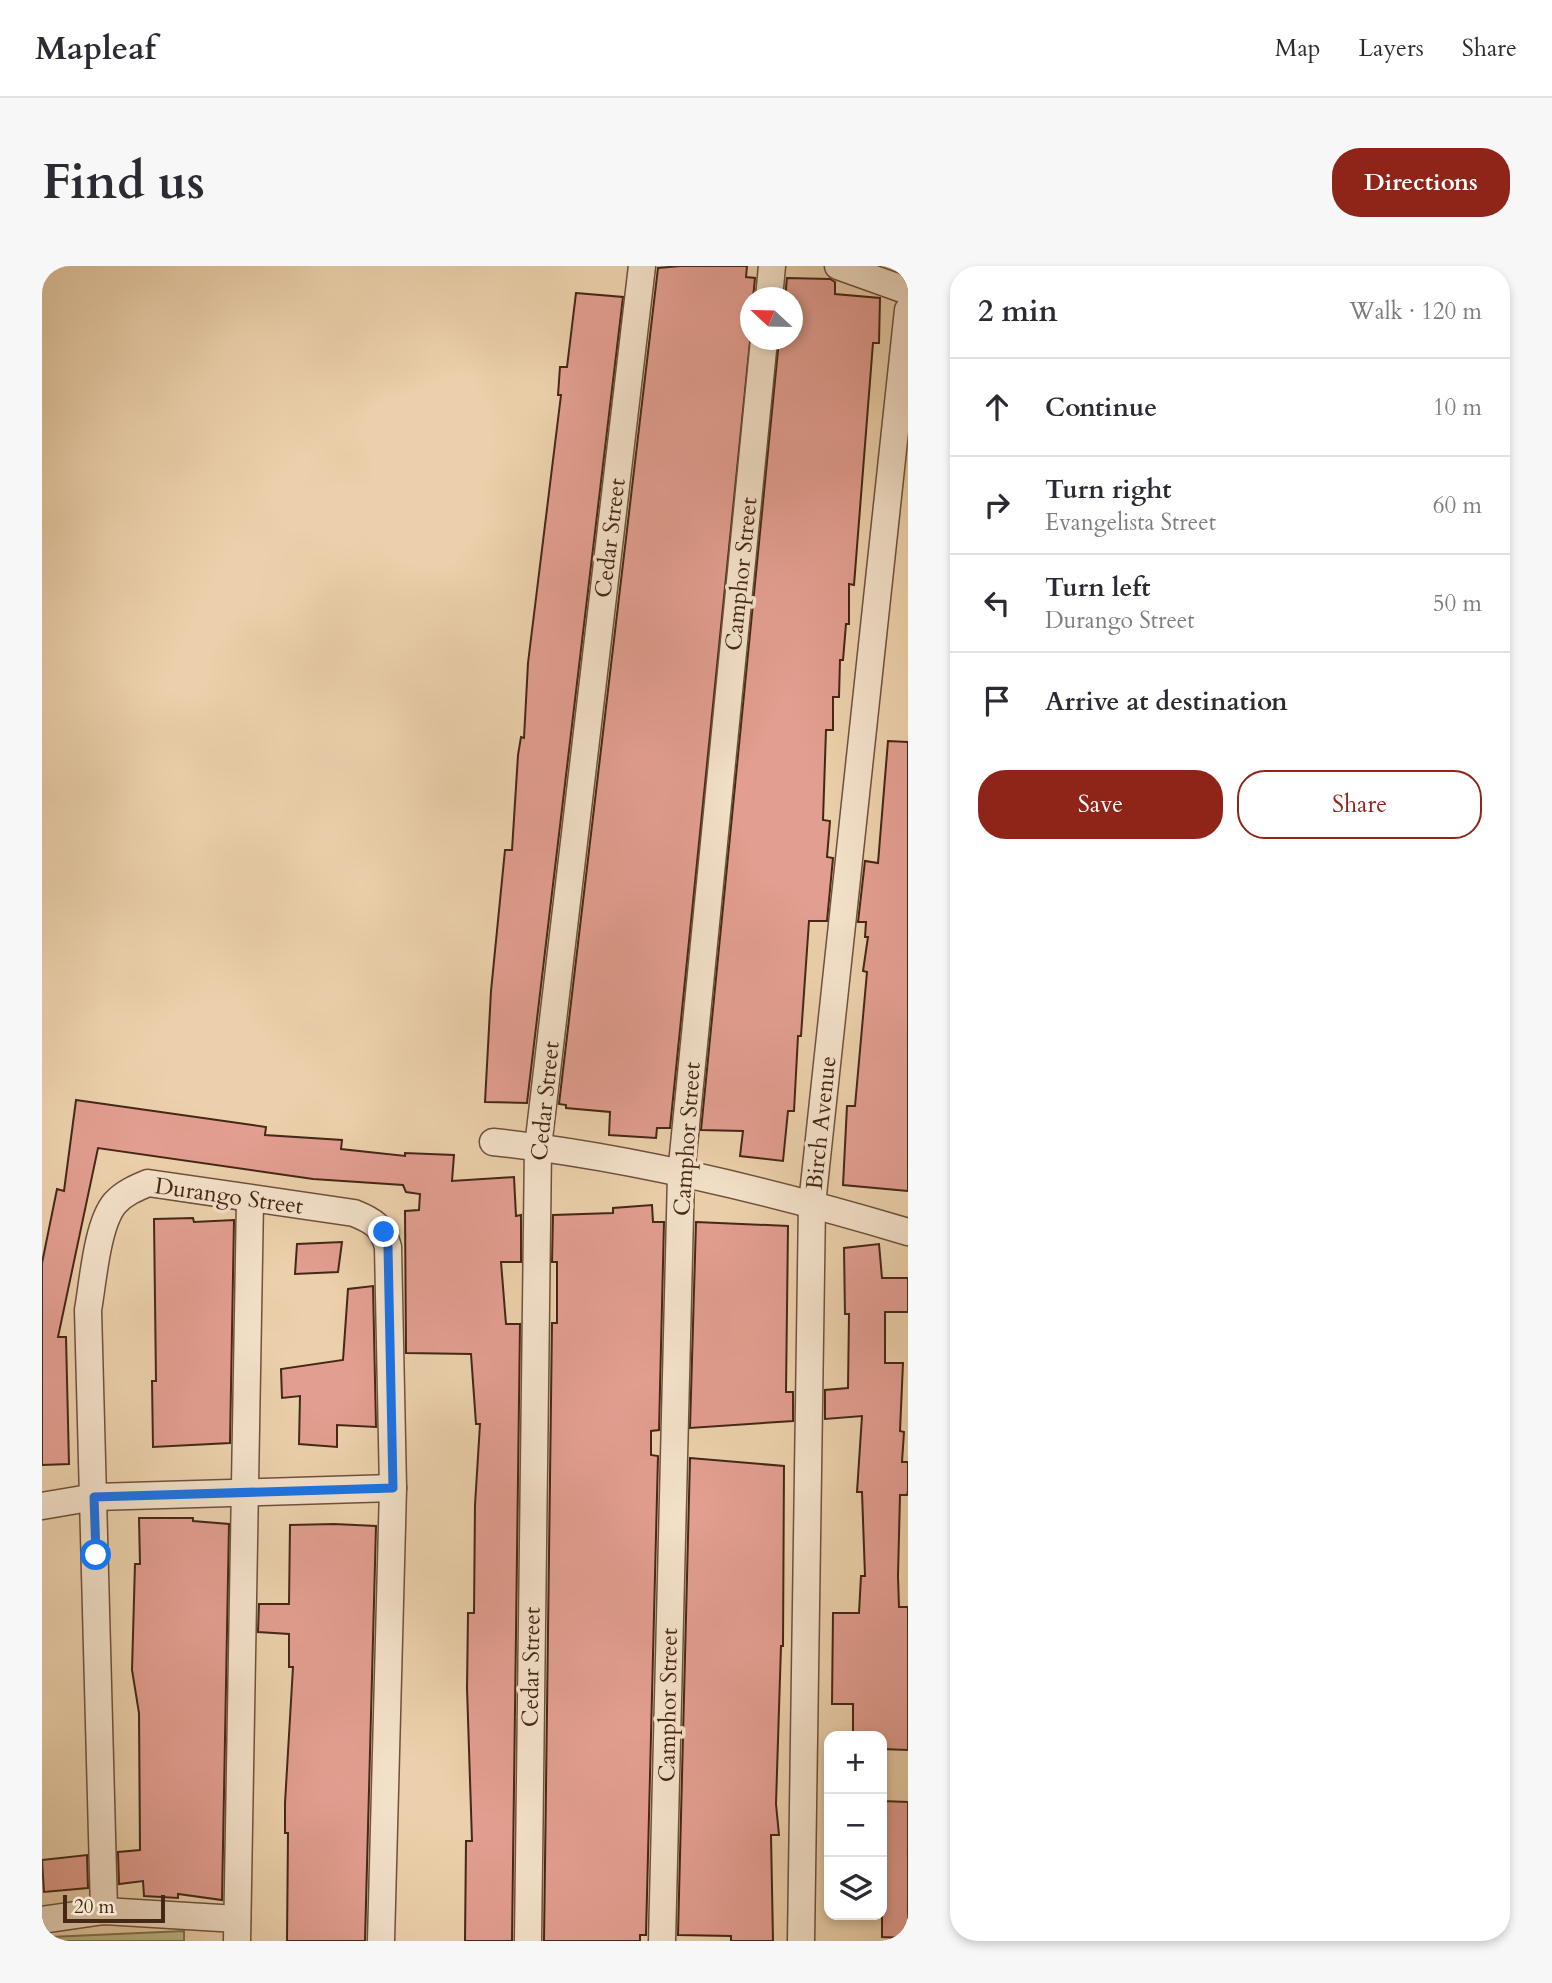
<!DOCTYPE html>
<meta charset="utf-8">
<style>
:root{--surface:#fff;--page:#f7f7f7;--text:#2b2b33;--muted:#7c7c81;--line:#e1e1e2;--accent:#8f2418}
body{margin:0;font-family:Cardo,serif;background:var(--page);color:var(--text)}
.controls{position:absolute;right:21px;bottom:21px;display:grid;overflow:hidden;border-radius:14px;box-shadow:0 4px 10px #0003}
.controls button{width:63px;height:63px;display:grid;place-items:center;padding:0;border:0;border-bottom:2px solid var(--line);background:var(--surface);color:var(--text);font:35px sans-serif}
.compass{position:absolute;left:698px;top:21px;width:63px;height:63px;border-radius:50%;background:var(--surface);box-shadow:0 4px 10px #0003;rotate:292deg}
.scale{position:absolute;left:21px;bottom:18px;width:102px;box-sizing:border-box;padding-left:7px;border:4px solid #452716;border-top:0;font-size:19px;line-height:24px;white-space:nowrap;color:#452716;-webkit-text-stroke:5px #f2e0c8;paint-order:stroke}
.stop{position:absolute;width:21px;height:21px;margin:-16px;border:5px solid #1a73e8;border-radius:50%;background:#fff}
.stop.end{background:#1a73e8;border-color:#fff;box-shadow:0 2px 7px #0008}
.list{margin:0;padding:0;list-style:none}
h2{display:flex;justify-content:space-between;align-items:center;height:91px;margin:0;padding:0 28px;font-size:30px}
h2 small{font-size:23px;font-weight:400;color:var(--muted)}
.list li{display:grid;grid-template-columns:46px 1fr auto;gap:21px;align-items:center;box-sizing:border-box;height:98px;padding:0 28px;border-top:2px solid var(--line)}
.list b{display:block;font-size:26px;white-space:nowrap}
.list p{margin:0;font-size:23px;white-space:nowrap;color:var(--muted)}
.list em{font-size:23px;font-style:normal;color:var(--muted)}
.actions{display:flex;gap:14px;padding:21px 28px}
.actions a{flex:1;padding:16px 0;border:2px solid var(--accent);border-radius:28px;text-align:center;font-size:24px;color:var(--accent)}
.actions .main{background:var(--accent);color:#fff}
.icon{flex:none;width:38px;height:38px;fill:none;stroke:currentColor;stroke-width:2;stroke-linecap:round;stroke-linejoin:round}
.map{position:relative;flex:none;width:866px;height:1675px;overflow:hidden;border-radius:28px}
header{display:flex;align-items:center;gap:42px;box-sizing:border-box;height:98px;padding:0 35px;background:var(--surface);border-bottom:2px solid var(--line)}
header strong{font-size:33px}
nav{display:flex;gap:38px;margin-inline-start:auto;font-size:24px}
.intro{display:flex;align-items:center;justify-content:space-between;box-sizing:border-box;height:168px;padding:0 42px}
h1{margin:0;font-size:49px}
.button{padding:18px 32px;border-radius:28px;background:var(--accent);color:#fff;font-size:24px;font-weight:700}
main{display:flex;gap:42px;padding:0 42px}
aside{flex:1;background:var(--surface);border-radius:28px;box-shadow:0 4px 10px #0003}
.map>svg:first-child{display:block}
.pitch{fill:#bcb986;stroke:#80704e;stroke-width:2}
.building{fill:#e29e90;stroke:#452716;stroke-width:2}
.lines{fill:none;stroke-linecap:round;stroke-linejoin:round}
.minor-casing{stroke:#6e513b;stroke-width:29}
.minor{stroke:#f2e0c8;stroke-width:26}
.route{stroke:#1a73e8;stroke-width:9}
.labels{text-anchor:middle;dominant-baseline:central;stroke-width:7;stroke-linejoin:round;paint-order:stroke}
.street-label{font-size:23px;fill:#452716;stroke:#f2e0c8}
</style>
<header>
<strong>Mapleaf</strong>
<nav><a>Map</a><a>Layers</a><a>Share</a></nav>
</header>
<div class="intro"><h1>Find us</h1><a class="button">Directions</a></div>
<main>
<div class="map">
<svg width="866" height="1675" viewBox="0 0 866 1675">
<rect width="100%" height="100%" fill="#ebd0ab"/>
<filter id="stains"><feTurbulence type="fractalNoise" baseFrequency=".00286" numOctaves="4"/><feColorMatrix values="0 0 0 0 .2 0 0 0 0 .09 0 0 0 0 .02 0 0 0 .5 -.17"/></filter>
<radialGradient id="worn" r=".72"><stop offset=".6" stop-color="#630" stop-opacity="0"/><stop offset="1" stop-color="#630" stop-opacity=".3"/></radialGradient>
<path class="pitch" d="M142,1665v10h-134v-4z"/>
<g class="building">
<path d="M638,0h67l-1,11 9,1 -2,20h-2v34l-81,796h-13l-1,10 -47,-3 1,-23 -44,-4v-3l-7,-1 99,-836z"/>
<path d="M745,12l43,1 5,3v12l45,4 -1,45h-6l-19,242 -5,-1v40h-3l-3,36h-3l-1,37h-6v33h-7l-3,90 7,1 -3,36 6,1 -6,63h-18l-8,115h-3l-4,75h-6l-5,50 -43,-5 3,-25 -42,-1 78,-790h14v-42h-8z"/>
<path d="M534,27l47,4 -96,806 -42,-1 6,-111 14,-141h7l6,-95 3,-18 3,1 4,-75 33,-268h-3l2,-28h7z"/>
<path d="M846,475l20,1v449l-65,-6 4,-79h8l12,-134 -4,-1 5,-34h-3l1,-15h-8l7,-61 13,2z"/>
<path d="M34,834l190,27 -1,8 77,5 -1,9 64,7v-3l49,2 -2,26 62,-4 2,39 5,-1v47h-20l5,62h14l-8,617h-47l1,-100h6l-5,-153 1,-75h6l1,-108 5,-81h-4l-5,-70 -65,-1 -1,-142 14,-1 1,-16 -14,-2 -3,-7 -90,-6 -215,-31 -40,189h8l3,127 -27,1v-202l15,-74 7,2z"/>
<path d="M610,939l1,17h11l-5,208 -8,1v24l7,1 -12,479h-6v6h-96l8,-618h5v-61h-5l1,-47 60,-2v-5z"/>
<path d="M151,952l1,4 40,-2 -4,223 -77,4 -1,-66h4l-2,-162z"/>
<path d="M654,956l92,4 -2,166h7v29l-103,7z"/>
<path d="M300,976l-4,30 -43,2 2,-30z"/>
<path d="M837,978l3,34h26v34h-23v51h18l-3,68 4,1 -2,30h6v29l-1,4h-7l-2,81 1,31h9v143l-26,-1v-13h-29v-32h-21l1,-91h26l2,-37h4l-3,-84h-5l5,-76 -37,3v-29l23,-2 1,-74h-4l-1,-66z"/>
<path d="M331,1020l3,141 -39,-2v22l-38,-3 1,-48 -18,2 -1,-29 62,-9 5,-71z"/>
<path d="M648,1192l94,8 -1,180h-2l-5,158 3,31h-8l2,106h-42v-5l-53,-1z"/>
<path d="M97,1252h54v3l36,3 -7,376 -44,-6v4l-34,-2 -1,-15 -24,3 -1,-32 22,-2 -1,-137 -7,-43 3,-106h5z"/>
<path d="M292,1258l42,2 -11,415h-78l1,-108h-3v-30l8,-136h-4v-33l-31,-2 1,-28h30l1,-79z"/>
<path d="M840,1535l26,1v136l-26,-1z"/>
<path d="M45,1589l1,33 -44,4 -2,-32z"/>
</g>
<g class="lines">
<g class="minor-casing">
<g id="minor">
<path d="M796,0l70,25"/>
<path d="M727,32l3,-32"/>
<path d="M451,876c140,15 281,50 415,90"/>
<path d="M0,1240l53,-9 298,-9"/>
<path d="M62,1645l-16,-601c5,-28 9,-86 27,-107 9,-10 21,-15 33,-20l206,30c20,8 29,14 34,34l5,241 -12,453"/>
<path d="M0,1654l62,-9 133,8"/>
<path d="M195,1675l13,-741"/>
<path d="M486,1675l10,-794 104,-881"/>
<path d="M620,1675l19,-766 83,-835"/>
<path d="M759,1675l11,-737 96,-894"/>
</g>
</g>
<use href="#minor" class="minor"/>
</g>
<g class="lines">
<path class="route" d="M54,1289l-2,-58 299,-9 -5,-241 -4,-15"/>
</g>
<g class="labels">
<g class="street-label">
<text transform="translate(568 272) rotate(-83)">Cedar Street</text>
<text transform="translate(699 308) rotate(-84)">Camphor Street</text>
<text transform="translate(503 835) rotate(-84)">Cedar Street</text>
<text transform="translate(779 857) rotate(-84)">Birch Avenue</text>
<text transform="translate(645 873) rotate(-86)">Camphor Street</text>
<text transform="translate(187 930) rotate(8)">Durango Street</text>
<text transform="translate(489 1401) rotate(-89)">Cedar Street</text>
<text transform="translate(626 1439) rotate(-89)">Camphor Street</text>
</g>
</g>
<rect width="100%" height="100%" filter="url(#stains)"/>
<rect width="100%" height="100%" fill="url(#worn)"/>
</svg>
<div class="controls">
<button>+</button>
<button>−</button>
<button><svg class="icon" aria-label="layers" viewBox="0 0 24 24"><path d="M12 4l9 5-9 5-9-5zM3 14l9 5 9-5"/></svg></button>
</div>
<svg class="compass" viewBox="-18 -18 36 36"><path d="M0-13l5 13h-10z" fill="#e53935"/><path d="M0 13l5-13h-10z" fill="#7c7c81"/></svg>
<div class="scale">20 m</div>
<div class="stop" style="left:54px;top:1289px"></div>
<div class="stop end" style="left:342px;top:966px"></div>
</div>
<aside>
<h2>2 min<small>Walk · 120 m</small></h2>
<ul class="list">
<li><svg class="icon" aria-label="ahead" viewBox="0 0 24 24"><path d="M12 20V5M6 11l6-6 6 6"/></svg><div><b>Continue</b></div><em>10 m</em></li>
<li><svg class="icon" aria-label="right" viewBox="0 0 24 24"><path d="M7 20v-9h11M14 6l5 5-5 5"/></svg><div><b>Turn right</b><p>Evangelista Street</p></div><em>60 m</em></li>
<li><svg class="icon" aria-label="left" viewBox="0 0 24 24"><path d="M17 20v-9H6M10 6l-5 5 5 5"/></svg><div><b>Turn left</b><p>Durango Street</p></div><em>50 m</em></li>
<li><svg class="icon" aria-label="arrive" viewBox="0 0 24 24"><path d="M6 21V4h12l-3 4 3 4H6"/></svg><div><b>Arrive at destination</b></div></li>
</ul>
<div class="actions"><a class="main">Save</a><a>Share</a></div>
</aside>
</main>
